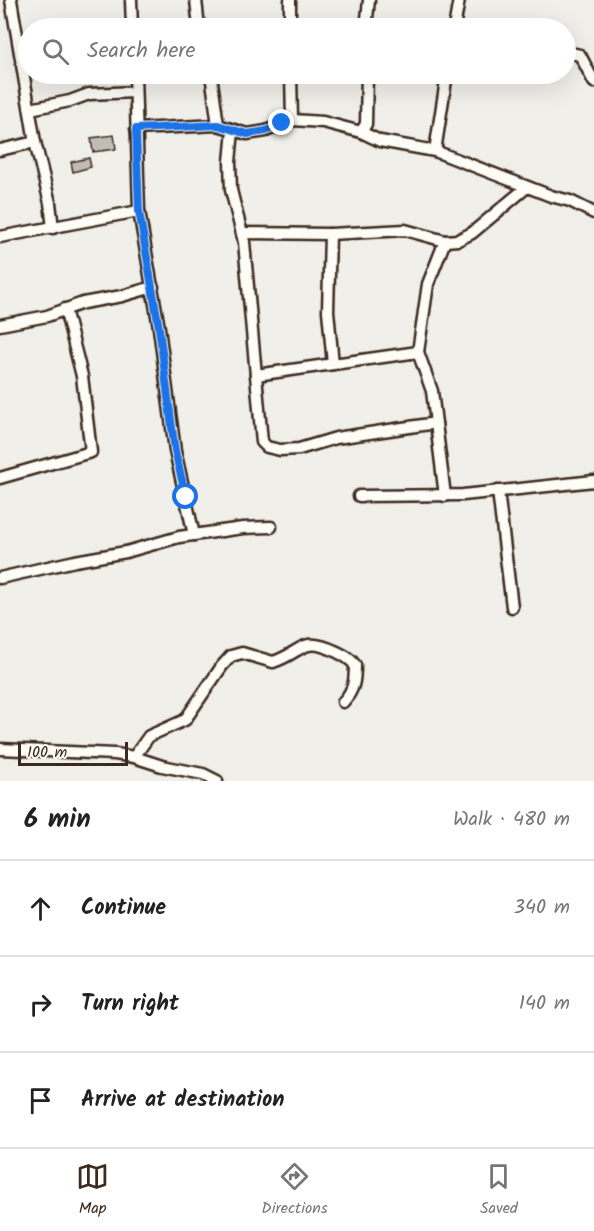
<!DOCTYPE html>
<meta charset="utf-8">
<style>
:root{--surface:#fff;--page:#f2f2f2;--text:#222;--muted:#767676;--line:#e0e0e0;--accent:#3b2a1e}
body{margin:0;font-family:Kalam,sans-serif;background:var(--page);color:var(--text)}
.scale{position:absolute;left:18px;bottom:15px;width:110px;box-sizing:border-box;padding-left:6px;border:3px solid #3b2a1e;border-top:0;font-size:16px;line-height:21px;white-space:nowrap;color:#3b2a1e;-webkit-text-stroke:4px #fdfcf7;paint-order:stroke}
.stop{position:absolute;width:18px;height:18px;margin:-14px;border:4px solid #1a73e8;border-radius:50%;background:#fff}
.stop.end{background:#1a73e8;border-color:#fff;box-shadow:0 2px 6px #0008}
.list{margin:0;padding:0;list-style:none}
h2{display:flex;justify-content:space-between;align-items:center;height:78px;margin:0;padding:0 24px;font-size:26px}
h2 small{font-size:20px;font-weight:400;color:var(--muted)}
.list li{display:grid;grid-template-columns:39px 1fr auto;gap:18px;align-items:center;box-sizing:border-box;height:96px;padding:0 24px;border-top:2px solid var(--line)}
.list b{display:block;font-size:22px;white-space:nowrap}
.list em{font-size:20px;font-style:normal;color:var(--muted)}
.icon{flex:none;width:33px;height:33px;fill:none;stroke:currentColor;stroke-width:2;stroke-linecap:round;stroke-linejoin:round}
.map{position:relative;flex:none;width:594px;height:781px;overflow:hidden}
.search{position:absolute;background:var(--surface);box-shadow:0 6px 24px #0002;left:18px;right:18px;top:18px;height:66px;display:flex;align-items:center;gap:15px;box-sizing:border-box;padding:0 21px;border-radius:33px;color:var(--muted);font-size:22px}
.sheet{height:366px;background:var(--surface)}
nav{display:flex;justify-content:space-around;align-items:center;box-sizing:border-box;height:84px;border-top:2px solid var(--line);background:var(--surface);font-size:16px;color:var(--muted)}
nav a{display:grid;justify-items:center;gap:3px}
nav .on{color:var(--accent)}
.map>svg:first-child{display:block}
.building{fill:#c1bcb4;stroke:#3b2a1e;stroke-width:1.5}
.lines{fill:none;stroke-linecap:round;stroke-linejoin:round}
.minor-casing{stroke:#3b2a1e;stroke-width:15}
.minor{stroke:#fdfcf7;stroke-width:10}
.route{stroke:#1a73e8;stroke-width:8}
</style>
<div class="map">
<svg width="594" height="781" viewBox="0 0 594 781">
<rect width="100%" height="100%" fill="#f1efea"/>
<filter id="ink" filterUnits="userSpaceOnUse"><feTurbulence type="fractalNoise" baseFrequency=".0167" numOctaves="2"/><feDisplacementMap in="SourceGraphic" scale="12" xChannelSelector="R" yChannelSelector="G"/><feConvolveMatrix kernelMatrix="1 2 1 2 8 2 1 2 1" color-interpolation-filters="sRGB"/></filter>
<g filter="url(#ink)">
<g class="building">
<path d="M114,135l2,14 -23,3 -2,-14z"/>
<path d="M89,158l2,9 -18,5 -2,-10z"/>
</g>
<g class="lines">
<g class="minor-casing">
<g id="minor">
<path d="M11,0l24,142 15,61 3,25"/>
<path d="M131,0l1,28"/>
<path d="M196,0l3,28"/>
<path d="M290,0v28"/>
<path d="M366,28l3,-28"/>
<path d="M454,28l5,-28"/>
<path d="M566,52l14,3 14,27"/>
<path d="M135,74l4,137 20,117 16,123 19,84"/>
<path d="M211,74l7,51"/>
<path d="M291,74l1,46"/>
<path d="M30,109l40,-8 19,-7 46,-2"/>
<path d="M136,129l82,-4 29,9 19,-3 26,-11 31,2 38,10 19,9 55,10 12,-77"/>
<path d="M233,130l-3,32 1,28 13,52 18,200 5,5 13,3 19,-1 37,-11 100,-15"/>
<path d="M361,132l5,-8 1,-50"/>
<path d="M0,150l35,-8"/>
<path d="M435,151l116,45 19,5 24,12"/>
<path d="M242,233l88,1 75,-4 40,11 13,-1 14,-7 55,-46"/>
<path d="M330,234l-2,77 5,53"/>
<path d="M0,237l139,-26"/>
<path d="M0,325l47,-9 36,-13 39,-7 31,-9"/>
<path d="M418,352l14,39 13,105"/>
<path d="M256,375l162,-23 10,-68 17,-43"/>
<path d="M0,478l91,-26 -9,-76 -17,-67"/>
<path d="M498,491l14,116"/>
<path d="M359,496l104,-1 131,-14"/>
<path d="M0,578l75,-17 51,-9 53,-15 64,-9 28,-1"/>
<path d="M0,749l115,5 19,3 28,9 41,8 14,7"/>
<path d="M134,757l15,-21 36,-16 37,-54 9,-10 11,-3 31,9c29,-9 28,-27 62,-11 8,4 15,7 20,14 0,16 -1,25 -12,37"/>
</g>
</g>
<use href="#minor" class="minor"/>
</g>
</g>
<g class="lines" filter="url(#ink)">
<path class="route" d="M186,497l-11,-46 -16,-123 -20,-117 -3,-82 82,-4 29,9 19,-3 16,-8"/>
</g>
</svg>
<div class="scale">100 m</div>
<div class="stop" style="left:186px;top:497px"></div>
<div class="stop end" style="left:282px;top:123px"></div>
<div class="search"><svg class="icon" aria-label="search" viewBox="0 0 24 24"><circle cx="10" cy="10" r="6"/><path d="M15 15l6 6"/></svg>Search here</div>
</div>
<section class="sheet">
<h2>6 min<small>Walk · 480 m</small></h2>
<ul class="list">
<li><svg class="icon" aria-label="ahead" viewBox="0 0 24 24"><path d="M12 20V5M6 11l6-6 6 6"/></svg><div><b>Continue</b></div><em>340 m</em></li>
<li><svg class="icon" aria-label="right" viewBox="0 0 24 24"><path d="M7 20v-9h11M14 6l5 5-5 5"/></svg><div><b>Turn right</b></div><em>140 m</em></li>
<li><svg class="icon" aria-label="arrive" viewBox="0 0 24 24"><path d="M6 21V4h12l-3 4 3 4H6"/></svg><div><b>Arrive at destination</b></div></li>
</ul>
</section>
<nav>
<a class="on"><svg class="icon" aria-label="map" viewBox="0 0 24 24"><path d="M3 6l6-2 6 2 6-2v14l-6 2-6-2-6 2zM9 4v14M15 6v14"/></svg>Map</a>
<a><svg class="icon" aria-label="directions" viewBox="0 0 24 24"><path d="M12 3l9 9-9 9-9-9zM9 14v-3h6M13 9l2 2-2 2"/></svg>Directions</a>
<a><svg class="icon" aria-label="saved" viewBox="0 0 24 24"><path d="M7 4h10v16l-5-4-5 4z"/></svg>Saved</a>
</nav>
